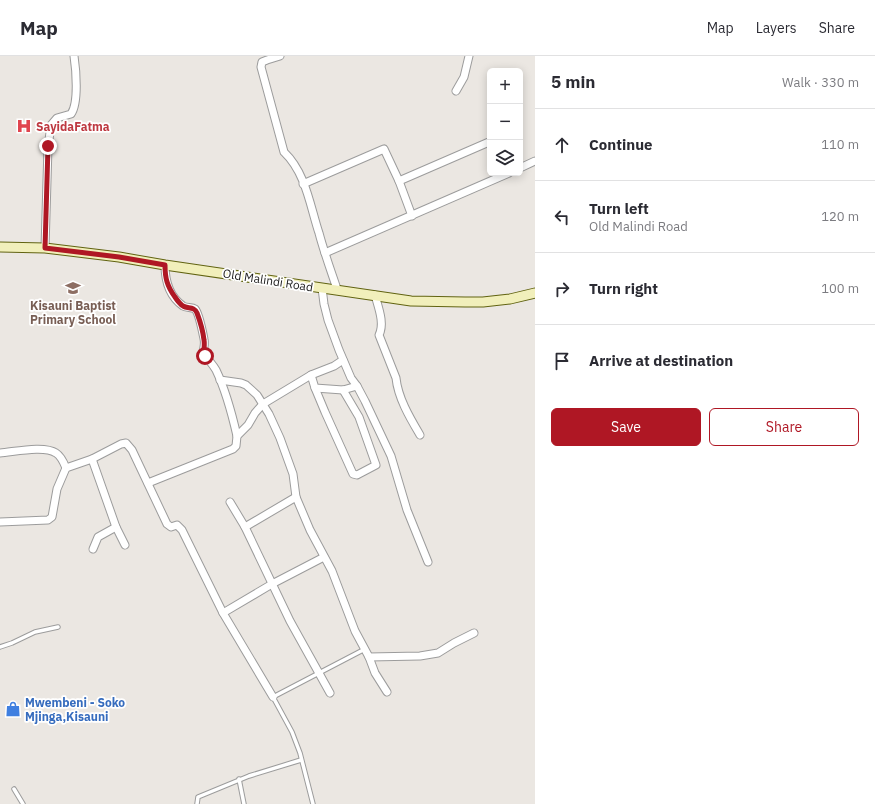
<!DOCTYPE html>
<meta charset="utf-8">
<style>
:root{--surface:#fff;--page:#f7f7f7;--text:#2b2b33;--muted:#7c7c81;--line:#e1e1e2;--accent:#af1724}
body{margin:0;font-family:"IBM Plex Sans",sans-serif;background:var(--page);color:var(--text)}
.controls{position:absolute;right:12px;top:12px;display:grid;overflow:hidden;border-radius:6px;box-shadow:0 2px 10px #0003}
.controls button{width:36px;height:36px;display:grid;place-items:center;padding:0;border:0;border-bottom:1px solid var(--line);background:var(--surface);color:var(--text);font:20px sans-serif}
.stop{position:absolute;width:12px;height:12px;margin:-9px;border:3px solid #af1724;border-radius:50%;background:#fff}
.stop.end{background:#af1724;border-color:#fff;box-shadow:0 1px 4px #0008}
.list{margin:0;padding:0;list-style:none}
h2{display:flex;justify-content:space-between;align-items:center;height:52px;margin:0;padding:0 16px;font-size:17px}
h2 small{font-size:13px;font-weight:400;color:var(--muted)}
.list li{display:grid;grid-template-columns:26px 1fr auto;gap:12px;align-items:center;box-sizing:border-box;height:72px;padding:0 16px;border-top:1px solid var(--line)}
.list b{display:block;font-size:15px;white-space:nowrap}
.list p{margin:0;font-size:13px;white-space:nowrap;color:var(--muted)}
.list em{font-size:13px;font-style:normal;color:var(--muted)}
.actions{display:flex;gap:8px;padding:12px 16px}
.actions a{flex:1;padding:9px 0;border:1px solid var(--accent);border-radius:6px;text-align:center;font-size:14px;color:var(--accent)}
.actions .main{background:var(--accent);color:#fff}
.icon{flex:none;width:22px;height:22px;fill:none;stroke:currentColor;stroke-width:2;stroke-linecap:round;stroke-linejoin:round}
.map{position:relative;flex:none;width:535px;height:748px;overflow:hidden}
header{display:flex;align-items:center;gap:24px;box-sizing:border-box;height:56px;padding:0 20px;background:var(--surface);border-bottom:1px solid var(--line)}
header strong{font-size:19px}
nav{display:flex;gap:22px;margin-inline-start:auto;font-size:14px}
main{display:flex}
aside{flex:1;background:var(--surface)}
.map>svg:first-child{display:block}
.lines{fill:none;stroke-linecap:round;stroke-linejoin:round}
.service-casing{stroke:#9c9c9c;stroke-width:5.5}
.minor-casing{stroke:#9c9c9c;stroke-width:9}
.secondary-casing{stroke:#616311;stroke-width:11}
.service{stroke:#fff;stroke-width:3.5}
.minor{stroke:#fff;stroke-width:7}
.secondary{stroke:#f1efbb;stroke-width:9}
.route{stroke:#af1724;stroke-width:5}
.labels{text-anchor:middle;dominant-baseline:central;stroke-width:3.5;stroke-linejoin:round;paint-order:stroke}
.health-label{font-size:12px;font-weight:bold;fill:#be3a42;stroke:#fff;text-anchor:start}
.street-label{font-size:12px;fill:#1b1b1b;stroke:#fff}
.education-label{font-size:12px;font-weight:bold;fill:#785e54;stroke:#fff}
.shop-label{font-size:12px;font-weight:bold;fill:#366cbe;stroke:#fff;text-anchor:start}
</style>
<header>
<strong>Map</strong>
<nav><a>Map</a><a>Layers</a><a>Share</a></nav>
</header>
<main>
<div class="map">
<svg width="535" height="748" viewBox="0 0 535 748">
<rect width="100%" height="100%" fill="#ebe7e2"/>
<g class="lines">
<g class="service-casing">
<g id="service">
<path d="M0,591l12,-4 23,-11 23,-5"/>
<path d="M239,723l5,25"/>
<path d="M14,733l9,15"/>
<path d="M197,748l1,-7 51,-21 52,-16"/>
<path d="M313,748l-13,-51 -8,-21 -19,-35 92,-48"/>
</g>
</g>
<g class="minor-casing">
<g id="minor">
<path d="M280,0l-13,4 -5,2 -1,5 23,85c22,21 26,54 35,81 5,19 12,38 18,56"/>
<path d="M456,35l8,-14 5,-21"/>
<path d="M520,112l15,-7"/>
<path d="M399,125l90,-39"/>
<path d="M303,128l81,-35 15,32 13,35"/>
<path d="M45,192l3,-101 3,-22 6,-7 14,-4c8,-11 5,-45 3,-58"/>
<path d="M325,197l184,-80"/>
<path d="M165,209c0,15 4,31 18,41 3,2 9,1 12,3 4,4 8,25 9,30 1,4 0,9 -1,13 4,7 9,11 13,18 10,21 16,44 21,66"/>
<path d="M322,232l2,16 4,16 11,30 12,28 6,8 8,15 26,55 16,54 21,52"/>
<path d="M375,239c3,12 10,28 4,40l17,43c2,20 14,40 24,57"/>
<path d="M311,319l4,13 28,2 14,-4"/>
<path d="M220,324l21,3 5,2 11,10 12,19 11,24 13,36 3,23 14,33 22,41 23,60 14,26 6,16 12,19"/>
<path d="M315,332l10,24 28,62 4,1 19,-10 -17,-48 -16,-27"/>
<path d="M0,397c14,-1 44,-8 56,0 5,3 8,10 10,15"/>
<path d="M92,403l24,68 9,18"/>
<path d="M148,427l85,-34 3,-3 1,-10 11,-11 7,-12 8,-9 48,-29 23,-9 9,-6"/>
<path d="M230,446l15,25 45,94 40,72"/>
<path d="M0,466l48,-2 4,-3 5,-28 9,-21 26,-9 29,-15 5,-1 6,7 35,74 4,3 6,-2 5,5 41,83 50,84"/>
<path d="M245,471l51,-30"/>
<path d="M93,493l5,-12 18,-10"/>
<path d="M223,557l49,-29 52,-27"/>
<path d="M369,601l51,-1 18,-3 16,-10 20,-10"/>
</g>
</g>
<g class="secondary-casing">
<path id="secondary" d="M0,191l45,1 74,9 46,8 246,36 54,1h18l27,-3 25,-6"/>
</g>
<use href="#service" class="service"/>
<use href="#minor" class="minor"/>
<use href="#secondary" class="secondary"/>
</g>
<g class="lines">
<path class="route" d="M48,90l-3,102 74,9 46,8c0,13 2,21 10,32 2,3 5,7 8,9 5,3 11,0 14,7 3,8 6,18 7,27 1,6 -1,10 1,16"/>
</g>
<defs>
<g id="hospital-bare" transform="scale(1.2)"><path d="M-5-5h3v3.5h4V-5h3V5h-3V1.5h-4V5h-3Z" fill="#e0444e" stroke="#fff" stroke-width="2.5" paint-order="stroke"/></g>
<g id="school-bare" transform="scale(1.2)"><path d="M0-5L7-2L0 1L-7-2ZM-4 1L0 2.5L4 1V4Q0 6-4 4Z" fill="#8d6e63" stroke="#fff" stroke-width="2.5" paint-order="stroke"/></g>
<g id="shop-bare" transform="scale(1.2)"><path d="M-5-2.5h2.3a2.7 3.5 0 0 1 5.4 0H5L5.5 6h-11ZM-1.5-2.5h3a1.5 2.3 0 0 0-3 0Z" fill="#3f7fe0" stroke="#fff" stroke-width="2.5" paint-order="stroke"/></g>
</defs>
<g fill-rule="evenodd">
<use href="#hospital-bare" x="24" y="70"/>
<use href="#school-bare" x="73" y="232"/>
<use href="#shop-bare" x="13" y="653"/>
</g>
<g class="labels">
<g class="health-label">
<text x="36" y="70">SayidaFatma</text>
</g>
<g class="street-label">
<text transform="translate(268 224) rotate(9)">Old Malindi Road</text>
</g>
<g class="education-label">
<text x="73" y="249">Kisauni Baptist<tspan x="73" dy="14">Primary School</tspan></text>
</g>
<g class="shop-label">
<text x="25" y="646">Mwembeni - Soko<tspan x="25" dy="14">Mjinga,Kisauni</tspan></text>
</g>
</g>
</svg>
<div class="controls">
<button>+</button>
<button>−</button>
<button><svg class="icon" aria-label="layers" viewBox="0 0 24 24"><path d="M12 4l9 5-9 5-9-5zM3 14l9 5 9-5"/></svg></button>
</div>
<div class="stop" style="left:205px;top:300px"></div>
<div class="stop end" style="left:48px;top:90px"></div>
</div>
<aside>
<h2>5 min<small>Walk · 330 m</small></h2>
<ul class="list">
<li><svg class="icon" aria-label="ahead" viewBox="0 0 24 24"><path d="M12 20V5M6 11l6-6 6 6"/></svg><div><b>Continue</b></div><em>110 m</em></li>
<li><svg class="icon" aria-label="left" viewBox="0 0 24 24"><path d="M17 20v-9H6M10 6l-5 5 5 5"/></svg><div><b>Turn left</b><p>Old Malindi Road</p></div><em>120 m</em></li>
<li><svg class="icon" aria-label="right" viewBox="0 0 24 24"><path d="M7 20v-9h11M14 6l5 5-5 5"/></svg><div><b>Turn right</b></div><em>100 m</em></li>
<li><svg class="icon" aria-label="arrive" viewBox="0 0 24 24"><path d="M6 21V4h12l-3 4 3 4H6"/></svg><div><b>Arrive at destination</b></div></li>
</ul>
<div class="actions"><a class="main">Save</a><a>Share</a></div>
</aside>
</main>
